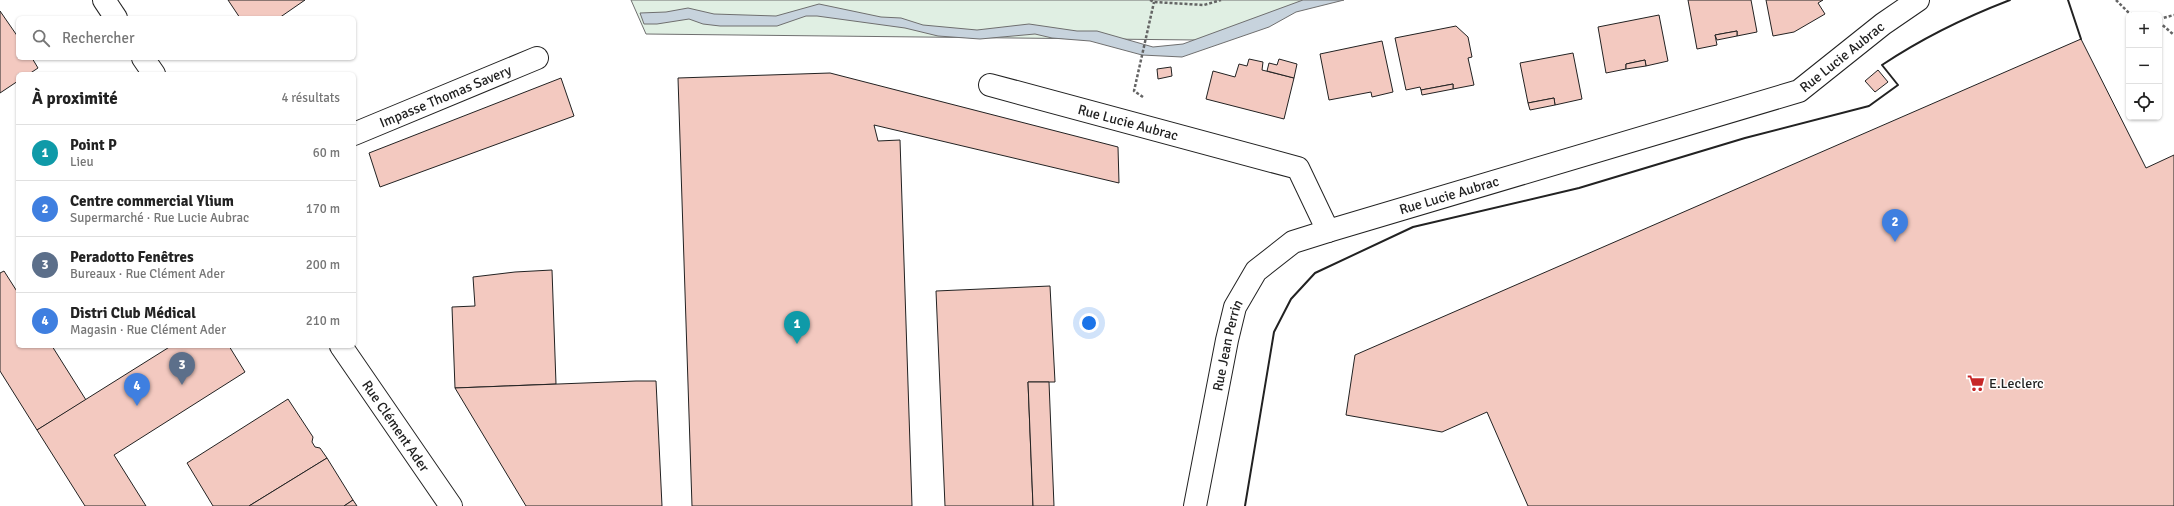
<!DOCTYPE html>
<html lang="fr">
<meta charset="utf-8">
<style>
:root{--surface:#fff;--page:#f6f6f6;--text:#222;--muted:#767676;--line:#e0e0e0;--accent:#db2777}
body{margin:0;font-family:Signika,sans-serif;background:var(--page);color:var(--text)}
.controls{position:absolute;right:12px;top:12px;display:grid;overflow:hidden;border-radius:6px;box-shadow:0 1px 3px #0004}
.controls button{width:36px;height:36px;display:grid;place-items:center;padding:0;border:0;border-bottom:1px solid var(--line);background:var(--surface);color:var(--text);font:20px sans-serif}
.you{position:absolute;left:1089px;top:323px;width:14px;height:14px;margin:-10px;border:3px solid #fff;border-radius:50%;background:#1a73e8;box-shadow:0 0 0 6px #1a73e833}
.badge{display:grid;place-items:center;width:26px;height:26px;border-radius:50%;background:var(--accent);color:#fff;font-size:13px;font-weight:700}
.pin{position:absolute;translate:-50% -33px;filter:drop-shadow(0 1px 2px #0008)}
.pin::after{content:'';position:absolute;top:21px;width:14px;height:12px;background:inherit;clip-path:polygon(0 0,100% 0,50% 100%)}
.list{margin:0;padding:0;list-style:none}
h2{display:flex;justify-content:space-between;align-items:center;height:52px;margin:0;padding:0 16px;font-size:17px}
h2 small{font-size:13px;font-weight:400;color:var(--muted)}
.list li{display:grid;grid-template-columns:26px 1fr auto;gap:12px;align-items:center;box-sizing:border-box;height:56px;padding:0 16px;border-top:1px solid var(--line)}
.list b{display:block;font-size:15px;white-space:nowrap}
.list p{margin:0;font-size:13px;white-space:nowrap;color:var(--muted)}
.list em{font-size:13px;font-style:normal;color:var(--muted)}
.icon{flex:none;width:22px;height:22px;fill:none;stroke:currentColor;stroke-width:2;stroke-linecap:round;stroke-linejoin:round}
.map{position:relative;flex:none;width:2174px;height:506px;overflow:hidden}
.search{position:absolute;background:var(--surface);box-shadow:0 1px 3px #0004;left:16px;top:16px;width:340px;height:44px;display:flex;align-items:center;gap:10px;box-sizing:border-box;padding:0 14px;border-radius:6px;color:var(--muted);font-size:15px}
.panel{position:absolute;background:var(--surface);box-shadow:0 1px 3px #0004;left:16px;top:72px;width:340px;height:276px;border-radius:6px}
.map>svg:first-child{display:block}
.green{fill:#e0efe3;stroke:#6f6f6f}
.water{fill:#c7d3dd;stroke:#6f6f6f}
.building{fill:#f3c9c0;stroke:#222}
.lines{fill:none;stroke-linecap:round;stroke-linejoin:round}
.street-casing{stroke:#222;stroke-width:24}
.secondary-casing{stroke:#222;stroke-width:24}
.path{stroke:#646464;stroke-width:2.5;stroke-dasharray:3 2;stroke-linecap:butt}
.street{stroke:#fff;stroke-width:22}
.secondary{stroke:#fff;stroke-width:22}
.wall{stroke:#222;stroke-width:2}
.labels{text-anchor:middle;dominant-baseline:central;stroke-width:3;stroke-linejoin:round;paint-order:stroke}
.street-label{font-size:14px;fill:#222;stroke:#fff}
.poi-label{font-size:14px;fill:#222;stroke:#fff;text-anchor:start}
</style>
<div class="map">
<svg width="2174" height="506" viewBox="0 0 2174 506">
<rect width="100%" height="100%" fill="#fff"/>
<path class="green" d="M631,0h685l-120,40 -550,-6z"/>
<path class="water" d="M1303,0h41l-48,12 -27,15 -87,30 -40,-2 -52,-14 -38,-3 -17,-4 -55,5 -42,-3 -33,-8 -88,-12h-11l-29,10h-57l-17,-2 -14,-5 -32,5h-13l-4,-11 26,-1 22,-4 26,6 62,2 43,-12 62,13 20,1 22,7 54,5 52,-6 48,7h20l56,16 30,-3z"/>
<g class="building">
<path d="M228,0h77l-26,18h-39z"/>
<path d="M1688,0h63l6,32 -20,4v-5l-22,4 2,10 -20,4z"/>
<path d="M1766,0h57l-5,3 7,11 -31,18 -21,4z"/>
<path d="M0,11l18,26v21h14l6,10 -9,6h-11v7l-18,12z"/>
<path d="M1659,15l9,46 -22,5 -1,-6 -19,4v5l-20,4 -8,-46z"/>
<path d="M1456,26l12,11 4,20 -4,1 6,27 -21,4v-5l-32,6 -1,-3 -14,3 -11,-52z"/>
<path d="M1737,31v5l-20,4 -2,-5z"/>
<path d="M2081,39l65,129 28,-13v351h-646l-41,-94 -45,20 -96,-17 9,-60z"/>
<path d="M1382,41l11,51 -21,5 -1,-5 -42,8 -9,-46z"/>
<path d="M1573,53l9,46 -27,6 -1,-7 -26,5 -8,-40z"/>
<path d="M1249,59l14,3 -1,8 32,8 -10,41 -78,-20 7,-28 22,6 4,-13 8,2z"/>
<path d="M1279,59l18,5 -3,14 -27,-7 2,-8 8,2z"/>
<path d="M1645,60l1,6 -20,3v-5z"/>
<path d="M1171,67l1,9 -14,3 -1,-10z"/>
<path d="M1878,70l10,12 -13,10 -10,-11z"/>
<path d="M830,73l288,74 1,36 -245,-58 4,16 22,-1 12,366h-220l-14,-428z"/>
<path d="M561,78l13,38 -194,71 -11,-34z"/>
<path d="M1453,84v5l-31,6 -1,-5z"/>
<path d="M1554,98l1,7 -25,5 -2,-7z"/>
<path d="M552,270l4,114 -101,4 -3,-81 23,-1 -2,-29 42,-5z"/>
<path d="M4,271l14,22v53h34l34,54 -49,30 -37,-59v-98z"/>
<path d="M1050,286l5,96h-27l5,124h-88l-9,-215z"/>
<path d="M171,346h58l16,26 -131,83 32,51h-61l-48,-76z"/>
<path d="M636,381h20l6,125h-136l-71,-118z"/>
<path d="M1028,382h21l5,124h-21z"/>
<path d="M288,399l25,38 -1,5 3,5 5,1 7,10 -78,48h-36l-26,-43z"/>
<path d="M327,458l26,42 -9,6h-95z"/>
<path d="M353,500l4,6h-13z"/>
</g>
<g class="lines">
<g class="street-casing">
<g id="street">
<path id="s1" d="M990,85l308,83 30,63 471,-140 84,-67 35,-24"/>
<path id="s2" d="M354,134l183,-76"/>
<path id="s3" d="M1195,506l32,-166 8,-33 21,-36 37,-29 35,-11"/>
</g>
</g>
<g class="secondary-casing">
<g id="secondary">
<path d="M104,0l12,18"/>
<path d="M143,58l11,16"/>
<path id="s4" d="M341,346l110,160"/>
</g>
</g>
<g class="path">
<path d="M1150,0l4,2 50,3 17,-5"/>
<path d="M2116,0l12,12 8,3"/>
<path d="M2159,19l15,-4"/>
<path d="M2159,22l15,13"/>
<path d="M1143,97l-9,-6 20,-89"/>
</g>
<use href="#street" class="street"/>
<use href="#secondary" class="secondary"/>
<g class="wall">
<path d="M2068,0l13,39"/>
<path d="M1245,506l29,-174 17,-33 24,-26 98,-46 166,-39 166,-50 124,-32 29,-21 -16,-20c42,-28 81,-47 128,-65"/>
</g>
</g>
<defs>
<g id="supermarket-bare" transform="scale(1.38)"><path d="M-6-5.5h2.5l.6 2H6L4.5 2H-2.5L-4.4-4H-6ZM-1.5 3.2a1.3 1.3 0 1 0 .1 0ZM3 3.2a1.3 1.3 0 1 0 .1 0Z" fill="#c62828" stroke="#fff" stroke-width="2.5" paint-order="stroke"/></g>
</defs>
<g fill-rule="evenodd">
<use href="#supermarket-bare" x="1976" y="383"/>
</g>
<g class="labels">
<g class="street-label">
<text stroke="none"><textPath href="#s1" startOffset="935">Rue Lucie Aubrac</textPath></text>
<text stroke="none"><textPath href="#s2" startOffset="99">Impasse Thomas Savery</textPath></text>
<text stroke="none"><textPath href="#s1" startOffset="143">Rue Lucie Aubrac</textPath></text>
<text stroke="none"><textPath href="#s1" startOffset="515">Rue Lucie Aubrac</textPath></text>
<text stroke="none"><textPath href="#s3" startOffset="164">Rue Jean Perrin</textPath></text>
<text stroke="none"><textPath href="#s4" startOffset="97">Rue Clément Ader</textPath></text>
</g>
<g class="poi-label">
<text x="1989" y="383">E.Leclerc</text>
</g>
</g>
</svg>
<div class="controls">
<button>+</button>
<button>−</button>
<button><svg class="icon" aria-label="locate" viewBox="0 0 24 24"><circle cx="12" cy="12" r="6"/><path d="M12 2v4M12 18v4M2 12h4M18 12h4"/></svg></button>
</div>
<div class="you"></div>
<div class="pin badge" style="left:797px;top:344px;background:#0f9aa8">1</div>
<div class="pin badge" style="left:1895px;top:242px;background:#3f7fe0">2</div>
<div class="pin badge" style="left:182px;top:385px;background:#5c6f8a">3</div>
<div class="pin badge" style="left:137px;top:406px;background:#3f7fe0">4</div>
<div class="search"><svg class="icon" aria-label="search" viewBox="0 0 24 24"><circle cx="10" cy="10" r="6"/><path d="M15 15l6 6"/></svg>Rechercher</div>
<section class="panel">
<h2>À proximité<small>4 résultats</small></h2>
<ul class="list">
<li><span class="badge" style="background:#0f9aa8">1</span><div><b>Point P</b><p>Lieu</p></div><em>60 m</em></li>
<li><span class="badge" style="background:#3f7fe0">2</span><div><b>Centre commercial Ylium</b><p>Supermarché · Rue Lucie Aubrac</p></div><em>170 m</em></li>
<li><span class="badge" style="background:#5c6f8a">3</span><div><b>Peradotto Fenêtres</b><p>Bureaux · Rue Clément Ader</p></div><em>200 m</em></li>
<li><span class="badge" style="background:#3f7fe0">4</span><div><b>Distri Club Médical</b><p>Magasin · Rue Clément Ader</p></div><em>210 m</em></li>
</ul>
</section>
</div>
